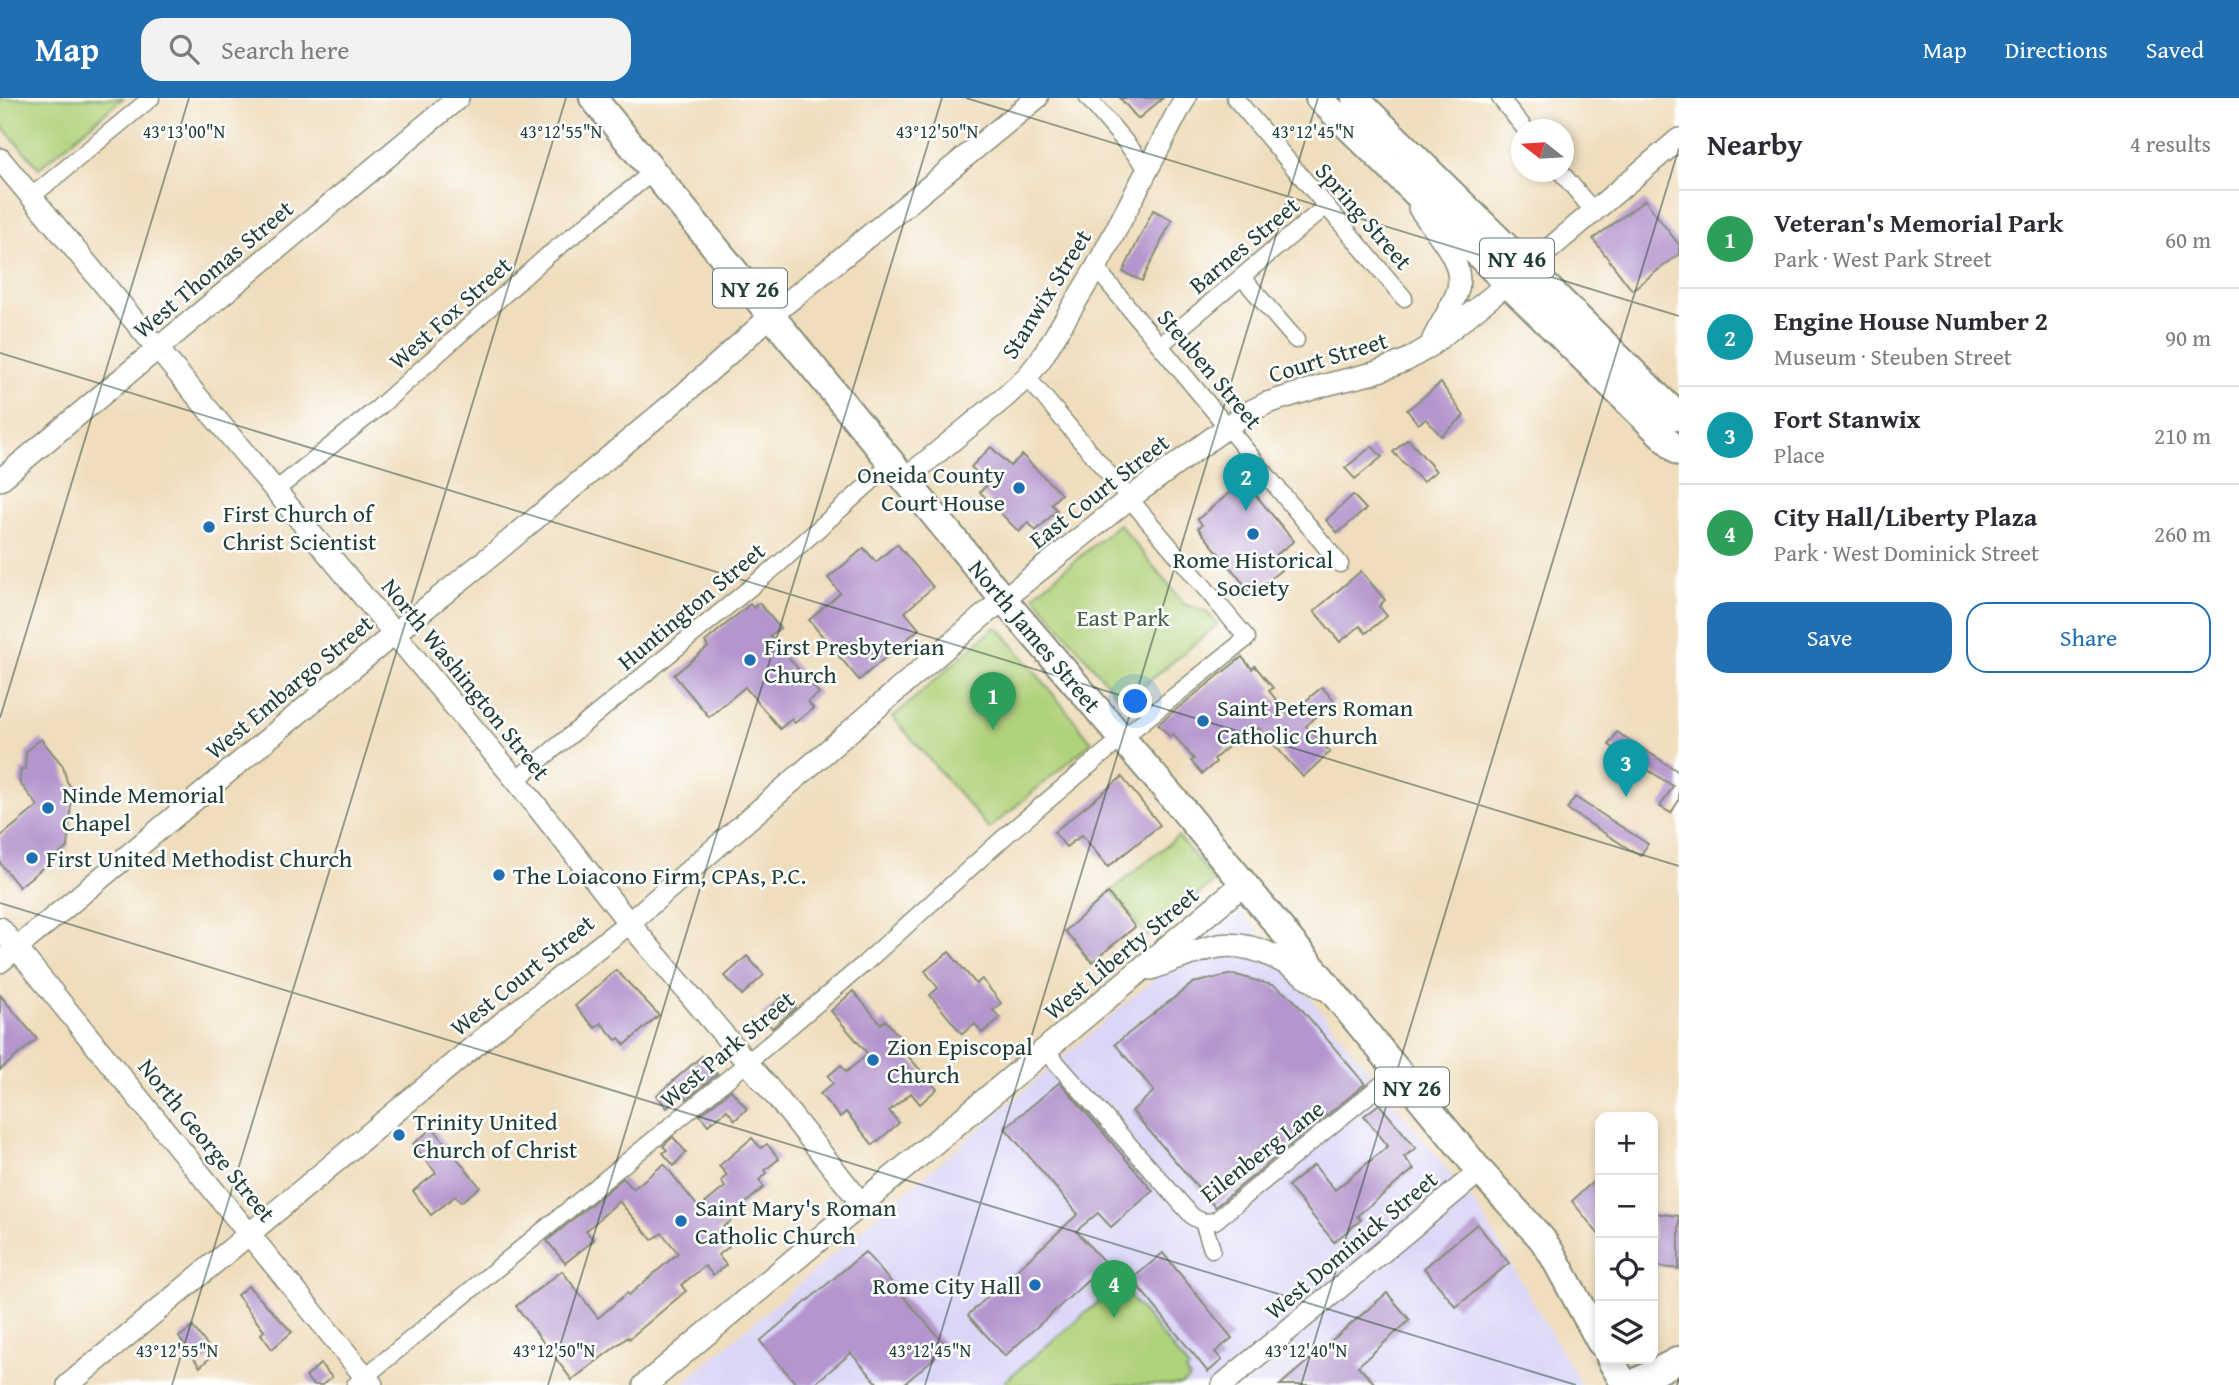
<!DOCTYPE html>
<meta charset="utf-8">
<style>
:root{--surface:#fff;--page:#f2f2f3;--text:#2b2b33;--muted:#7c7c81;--line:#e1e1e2;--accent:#1f6fb2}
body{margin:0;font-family:"Gentium Book Plus",serif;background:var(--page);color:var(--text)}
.controls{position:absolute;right:21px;bottom:21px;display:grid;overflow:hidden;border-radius:14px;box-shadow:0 4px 10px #0003}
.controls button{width:63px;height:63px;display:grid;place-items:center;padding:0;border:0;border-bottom:2px solid var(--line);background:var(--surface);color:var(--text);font:35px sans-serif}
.compass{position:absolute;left:1511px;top:21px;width:63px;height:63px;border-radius:50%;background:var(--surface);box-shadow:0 4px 10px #0003;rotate:287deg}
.you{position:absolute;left:1136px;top:604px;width:24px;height:24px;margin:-18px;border:5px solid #fff;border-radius:50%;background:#1a73e8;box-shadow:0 0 0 10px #1a73e833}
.badge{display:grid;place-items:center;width:46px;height:46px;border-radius:50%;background:var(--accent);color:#fff;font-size:23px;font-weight:700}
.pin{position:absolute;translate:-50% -58px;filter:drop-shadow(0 2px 4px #0008)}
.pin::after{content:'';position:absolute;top:37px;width:24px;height:21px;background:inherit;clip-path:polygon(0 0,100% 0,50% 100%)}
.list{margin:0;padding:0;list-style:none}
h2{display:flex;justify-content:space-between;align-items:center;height:91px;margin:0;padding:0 28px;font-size:30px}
h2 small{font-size:23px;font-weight:400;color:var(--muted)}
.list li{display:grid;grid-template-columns:46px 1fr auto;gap:21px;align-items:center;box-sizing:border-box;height:98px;padding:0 28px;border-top:2px solid var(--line)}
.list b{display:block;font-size:26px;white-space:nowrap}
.list p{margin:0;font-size:23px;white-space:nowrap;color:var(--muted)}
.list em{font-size:23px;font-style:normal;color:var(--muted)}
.actions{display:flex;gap:14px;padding:21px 28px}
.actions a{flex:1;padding:16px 0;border:2px solid var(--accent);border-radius:21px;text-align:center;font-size:24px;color:var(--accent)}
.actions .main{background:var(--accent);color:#fff}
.icon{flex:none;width:38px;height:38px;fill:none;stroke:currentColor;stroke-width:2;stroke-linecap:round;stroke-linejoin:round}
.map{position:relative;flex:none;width:1679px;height:1287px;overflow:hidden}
header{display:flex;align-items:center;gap:42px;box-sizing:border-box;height:98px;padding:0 35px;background:var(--accent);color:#fff}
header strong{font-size:33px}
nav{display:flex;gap:38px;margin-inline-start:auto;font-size:24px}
.search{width:490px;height:63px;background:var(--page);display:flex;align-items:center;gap:18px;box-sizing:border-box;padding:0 24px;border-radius:21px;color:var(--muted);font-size:26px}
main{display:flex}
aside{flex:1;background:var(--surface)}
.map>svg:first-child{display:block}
.built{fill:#dbd6f7}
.green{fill:#b0d27a;stroke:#688857;stroke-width:2}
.building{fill:#b496ce}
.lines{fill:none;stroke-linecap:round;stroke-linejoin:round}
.minor-casing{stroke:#878d78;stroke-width:19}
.tertiary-casing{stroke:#878d78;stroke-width:24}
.secondary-casing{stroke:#878d78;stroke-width:26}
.primary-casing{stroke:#878d78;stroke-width:30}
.minor{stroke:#fff;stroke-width:16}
.tertiary{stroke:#fff;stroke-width:21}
.secondary{stroke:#fff;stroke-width:23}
.primary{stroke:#fff;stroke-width:26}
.ticks{fill:none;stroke:#1f3d34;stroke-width:2;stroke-opacity:0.45}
.poi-dot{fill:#1f6fb2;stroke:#fff;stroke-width:2.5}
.labels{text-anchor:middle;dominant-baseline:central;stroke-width:5;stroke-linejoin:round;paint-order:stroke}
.shield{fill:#fff;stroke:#627771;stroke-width:2}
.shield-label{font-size:23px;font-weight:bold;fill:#1f3d34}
.street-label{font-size:24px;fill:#1f3d34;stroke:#fff}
.poi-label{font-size:24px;fill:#1f3d34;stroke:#fff;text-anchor:start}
.park-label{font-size:24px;fill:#436246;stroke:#fff}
.ticks-label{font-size:18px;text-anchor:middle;fill:#1f3d34;stroke:#fff;stroke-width:5;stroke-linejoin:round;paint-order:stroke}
</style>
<header>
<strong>Map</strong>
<div class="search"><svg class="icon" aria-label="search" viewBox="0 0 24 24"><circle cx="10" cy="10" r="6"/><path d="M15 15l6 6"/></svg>Search here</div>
<nav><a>Map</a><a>Directions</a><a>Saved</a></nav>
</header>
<main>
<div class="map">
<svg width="1679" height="1287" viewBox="0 0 1679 1287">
<rect width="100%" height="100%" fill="#fff"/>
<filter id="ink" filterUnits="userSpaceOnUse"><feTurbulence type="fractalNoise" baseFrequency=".0143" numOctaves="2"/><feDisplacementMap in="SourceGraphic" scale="14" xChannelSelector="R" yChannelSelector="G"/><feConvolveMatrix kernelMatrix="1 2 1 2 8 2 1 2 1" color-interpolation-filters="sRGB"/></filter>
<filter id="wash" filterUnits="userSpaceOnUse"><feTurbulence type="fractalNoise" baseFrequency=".00686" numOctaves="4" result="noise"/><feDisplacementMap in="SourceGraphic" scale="28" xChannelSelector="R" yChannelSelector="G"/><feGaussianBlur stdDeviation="1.57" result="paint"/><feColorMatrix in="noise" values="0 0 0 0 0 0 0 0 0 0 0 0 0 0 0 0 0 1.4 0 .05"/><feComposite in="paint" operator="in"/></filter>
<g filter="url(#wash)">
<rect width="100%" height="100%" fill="#efddbc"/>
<path class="built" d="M1238,809l243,305 100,173h-900z"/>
<g class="green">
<path d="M0,0h123l-84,70 -39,-44z"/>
<path d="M1119,426l65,80 23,8 10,13 -94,78 -89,-108z"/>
<path d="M995,529l7,4 90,111 -103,87 -96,-112z"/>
<path d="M1178,738l37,45 -67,56 -37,-46z"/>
<path d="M1120,1186l69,85 -4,3 5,6 -9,7h-173l-3,-4z"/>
</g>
<g id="blocks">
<g class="building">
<path d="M1120,0h43l-25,21z"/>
<path d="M1645,102l34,45v9l-47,36 -39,-51z"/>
<path d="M1153,112l19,10 -30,61 -19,-9z"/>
<path d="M1441,285l23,33 -23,20 -15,-17 -8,5 -11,-14z"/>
<path d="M1408,341l28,32 -13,11 -30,-30z"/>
<path d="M1372,348l10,11 -27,22 -10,-11z"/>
<path d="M991,349l19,19 12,-11 39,39 -10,10 6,6 -21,21 -8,-9 -9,10 -39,-40 8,-8 -17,-17z"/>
<path d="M1244,383l50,60 -22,17 9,12 -29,24 -54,-66 4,-3 -4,-6z"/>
<path d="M1353,397l13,14 -28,24 -12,-13z"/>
<path d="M897,446l36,43 -28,25 14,17 -60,51 -50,-60 31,-27 -12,-15 36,-30 12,14z"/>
<path d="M1361,473l24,29 -6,6 8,10 -21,17 -6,-7 -20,16 -26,-31z"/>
<path d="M759,505l21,25 -10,8 49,57 -11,9 5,6 -18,15 -4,-4 -11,10 -35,-42 -36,30 -35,-42 34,-28 -3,-5 45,-38 3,4z"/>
<path d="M1242,559l10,12 3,-3 18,22 -4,3 20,24 33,-28 12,14 -28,25 24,26 -27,25 -44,-49 -21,17 -3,-4 -21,18 2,3 -14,12 -11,-13 3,-2 -21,-25 -3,3 -12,-13z"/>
<path d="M1617,634l62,40v28l-8,13 -11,-6 13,-21 -64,-41z"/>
<path d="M41,641l22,27 4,16 5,6 -4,59 -49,40 -19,-24v-26l38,-31 -19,-24 2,-13h4l1,-17z"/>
<path d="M1122,679l38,48 -52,42 -26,-32 -16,12 -12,-15z"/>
<path d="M1575,699l73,47 -8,12 -73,-47z"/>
<path d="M1108,795l27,34 -43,35 -27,-31z"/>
<path d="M949,854l27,32 6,-5 19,24 -8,7 7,8 -18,15 -7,-9 -13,10 -32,-39 8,-7 -13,-17z"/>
<path d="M747,858l17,19 -22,20 -17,-19z"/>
<path d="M616,872l43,45 -34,30 -6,-7 -3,2 -15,-17 -6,5 -20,-22z"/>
<path d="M1233,876l42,12 18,13 72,85 -150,123 -83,-96 22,-20 -39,-47 78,-61z"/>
<path d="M853,893l28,33 4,-4 27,31 -5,4 30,34 -17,15 -9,-11 -22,18 10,12 -26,22 -27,-33 -6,5 -20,-23 13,-11 -5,-7 13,-11 5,7 22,-18 -37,-43z"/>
<path d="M0,897l37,44 -37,31z"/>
<path d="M785,897l11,13 -24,20 -10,-13z"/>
<path d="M702,958l15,18 -30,25 -4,-5 -16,14 -10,-13z"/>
<path d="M1060,984l93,109 -42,36 -13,-14 -22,18 30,33 -101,92 -37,-41 110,-101 -73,-86z"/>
<path d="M731,992l16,19 -12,11 -8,-10 -19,15 -8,-10z"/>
<path d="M1379,1006l37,44 -12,9 10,12 -57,47 4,4 -27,22 -46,-56 26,-21 21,25 53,-44 -24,-30z"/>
<path d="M433,1030l47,59 -19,15 -6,-6 -24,19 -18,-24 23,-18 -23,-29z"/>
<path d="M673,1039l13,15 -12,14 -11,-13 4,-3 -4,-4z"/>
<path d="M752,1040l9,10 6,-4 12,15 -14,11 2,3 -8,7 5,7 -24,21 3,3 -26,21 12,15 -11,8 8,10 -13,10 -8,-9 -24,19 5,6 -57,48 -1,-2 -56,43 -56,-74 46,-35 36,47 29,-25 2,2 49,-42 -16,-20 -10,7 -33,-39 -33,30 8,9 -29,23 -18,-22 76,-63 10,11 31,-25 35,44 26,-21 -4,-6 6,-6 -8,-9z"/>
<path d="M1600,1077v61l-28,-35z"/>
<path d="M1653,1115l26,3v53l-26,-3z"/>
<path d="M1477,1126l32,39 -53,44 -32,-39z"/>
<path d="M865,1154l82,95 -44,38h-24l-28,-32 -38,32h-16l-37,-44z"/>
<path d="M1163,1155l69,85 -17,14 7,8 -14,12 -76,-93z"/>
<path d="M248,1188l44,46 -20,17 -11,-15 3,-3 -27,-36z"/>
<path d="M1387,1195l23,27 -52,46 18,19h-96z"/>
<path d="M193,1229l21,27 -14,13 -21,-30z"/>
<path d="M320,1266l12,13 -10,8h-9l-7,-8z"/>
</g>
</g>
</g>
<g filter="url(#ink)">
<use href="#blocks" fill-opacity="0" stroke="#878d78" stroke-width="2"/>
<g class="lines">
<g class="minor-casing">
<g id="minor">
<path d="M1088,0l60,71"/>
<path d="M1235,0l169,200"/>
<path d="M1500,0l26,32"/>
<path d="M1561,74l33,40"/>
<path d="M31,99l120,-99"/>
<path d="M1096,170l244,296"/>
<path d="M1242,179l54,63"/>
<path d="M1160,247l165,-138"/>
<path d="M276,392l102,-82 169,-152 107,-85"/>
<path d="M516,682l263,-216 113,-101"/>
<path d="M1046,953l147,166 10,5 12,-1 184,-151"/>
<path d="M1203,1124l9,27"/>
<path d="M355,1287l392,-322 118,-100 145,-131 111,-93 126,-101 -220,-261"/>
</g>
</g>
<g class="tertiary-casing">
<g id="tertiary">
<path d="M0,61l516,621 113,143 150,177 82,103"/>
<path d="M1419,110c16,24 50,56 37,87 -6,15 -16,30 -23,44"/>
<path d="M905,381l99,-81 23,-21 14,-18 55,-91 89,-170"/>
<path d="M0,382l458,-382"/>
<path d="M0,830l372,457"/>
<path d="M0,864l395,-329 102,-82 187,-157 88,-79 265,-217"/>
<path d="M68,1287l434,-362 127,-100 356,-309 145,-116 115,-84 22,-11 58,-18 49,-12 33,-13 22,-13 98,-79 152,-129"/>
<path d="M1222,1287l258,-214"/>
</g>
</g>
<g class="secondary-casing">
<g id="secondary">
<path d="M1151,870c22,-8 45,-18 68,-22 38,-5 76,20 104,42"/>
<path d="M645,1287l598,-501"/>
</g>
</g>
<g class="primary-casing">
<g id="primary">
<path d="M593,0l410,501 182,213 295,359 62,68 10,15 48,88"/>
<path d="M1319,0l360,354"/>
<path d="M1355,0l324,319"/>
<path d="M1610,1261l15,26"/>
<path d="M1630,1287l49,-25"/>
</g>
</g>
<use href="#minor" class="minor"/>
<use href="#tertiary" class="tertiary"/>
<use href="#secondary" class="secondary"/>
<use href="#primary" class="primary"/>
</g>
</g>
<path class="ticks" d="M966,0l713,218M0,255l1679,513M0,620l189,-620M0,805l1576,482M172,1287l394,-1287M548,1287l394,-1287M925,1287l393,-1287M1301,1287l378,-1237M1677,1287l2,-6"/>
<g class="poi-dot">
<circle cx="1019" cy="390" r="7"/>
<circle cx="209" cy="429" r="7"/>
<circle cx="1253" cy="436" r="7"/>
<circle cx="750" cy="562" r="7"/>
<circle cx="1203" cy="623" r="7"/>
<circle cx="48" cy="710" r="7"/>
<circle cx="32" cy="760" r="7"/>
<circle cx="499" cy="777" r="7"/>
<circle cx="873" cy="962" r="7"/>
<circle cx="399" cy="1037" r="7"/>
<circle cx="681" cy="1123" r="7"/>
<circle cx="1035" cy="1187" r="7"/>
</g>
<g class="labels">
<g class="shield">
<rect x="1480" y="140.5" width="74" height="39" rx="5"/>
<rect x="713" y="170.5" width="74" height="39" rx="5"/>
<rect x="1375" y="969.5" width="74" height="39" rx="5"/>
</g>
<g class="shield-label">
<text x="1517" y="160">NY 46</text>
<text x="750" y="190">NY 26</text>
<text x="1412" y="989">NY 26</text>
</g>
<g class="street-label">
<text transform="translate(1364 118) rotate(49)">Spring Street</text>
<text transform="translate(1244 147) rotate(-40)">Barnes Street</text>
<text transform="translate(213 171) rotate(-40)">West Thomas Street</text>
<text transform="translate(1046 196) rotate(-58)">Stanwix Street</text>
<text transform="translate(450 215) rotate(-42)">West Fox Street</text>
<text transform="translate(1328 259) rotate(-17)">Court Street</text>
<text transform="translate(1210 271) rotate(50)">Steuben Street</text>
<text transform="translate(1099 393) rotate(-38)">East Court Street</text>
<text transform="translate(691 508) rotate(-40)">Huntington Street</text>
<text transform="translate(1035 538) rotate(50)">North James Street</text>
<text transform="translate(466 581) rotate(51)">North Washington Street</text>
<text transform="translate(289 589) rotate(-40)">West Embargo Street</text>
<text transform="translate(1121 855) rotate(-40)">West Liberty Street</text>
<text transform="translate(522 877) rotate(-39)">West Court Street</text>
<text transform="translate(727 951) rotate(-40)">West Park Street</text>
<text transform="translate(207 1042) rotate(51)">North George Street</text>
<text transform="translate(1262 1053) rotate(-38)">Eilenberg Lane</text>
<text transform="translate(1351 1147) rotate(-40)">West Dominick Street</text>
</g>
<g class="poi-label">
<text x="1005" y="376" text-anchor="end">Oneida County<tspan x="1005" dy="28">Court House</tspan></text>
<text x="223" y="415">First Church of<tspan x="223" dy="28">Christ Scientist</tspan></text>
<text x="1253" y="461" text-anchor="middle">Rome Historical<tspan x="1253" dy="28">Society</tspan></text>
<text x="764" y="548">First Presbyterian<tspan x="764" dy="28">Church</tspan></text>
<text x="1217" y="609">Saint Peters Roman<tspan x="1217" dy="28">Catholic Church</tspan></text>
<text x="62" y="696">Ninde Memorial<tspan x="62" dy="28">Chapel</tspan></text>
<text x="46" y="760">First United Methodist Church</text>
<text x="513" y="777">The Loiacono Firm, CPAs, P.C.</text>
<text x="887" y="948">Zion Episcopal<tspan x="887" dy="28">Church</tspan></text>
<text x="413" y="1023">Trinity United<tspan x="413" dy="28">Church of Christ</tspan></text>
<text x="695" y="1109">Saint Mary's Roman<tspan x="695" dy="28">Catholic Church</tspan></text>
<text x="1021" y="1187" text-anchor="end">Rome City Hall</text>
</g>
<g class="park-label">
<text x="1123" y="519">East Park</text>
</g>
</g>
<g class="ticks-label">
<text x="184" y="40">43°13'00"N</text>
<text x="561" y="40">43°12'55"N</text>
<text x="937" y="40">43°12'50"N</text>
<text x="1313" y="40">43°12'45"N</text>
<text x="177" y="1259">43°12'55"N</text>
<text x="554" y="1259">43°12'50"N</text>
<text x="930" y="1259">43°12'45"N</text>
<text x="1306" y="1259">43°12'40"N</text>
</g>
</svg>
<div class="controls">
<button>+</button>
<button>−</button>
<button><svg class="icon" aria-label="locate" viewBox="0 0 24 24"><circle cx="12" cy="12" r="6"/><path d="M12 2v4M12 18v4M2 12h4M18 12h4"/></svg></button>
<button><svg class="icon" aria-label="layers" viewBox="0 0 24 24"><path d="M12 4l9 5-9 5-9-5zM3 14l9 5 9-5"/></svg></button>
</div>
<svg class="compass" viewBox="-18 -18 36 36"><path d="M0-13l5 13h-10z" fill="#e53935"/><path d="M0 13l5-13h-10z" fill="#7c7c81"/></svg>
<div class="you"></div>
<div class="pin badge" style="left:993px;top:632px;background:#2e9e5b">1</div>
<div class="pin badge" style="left:1246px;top:413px;background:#0f9aa8">2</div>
<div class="pin badge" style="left:1626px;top:699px;background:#0f9aa8">3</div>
<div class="pin badge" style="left:1114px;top:1220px;background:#2e9e5b">4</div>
</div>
<aside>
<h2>Nearby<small>4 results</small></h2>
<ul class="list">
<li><span class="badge" style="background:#2e9e5b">1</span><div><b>Veteran's Memorial Park</b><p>Park · West Park Street</p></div><em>60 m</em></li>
<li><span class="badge" style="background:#0f9aa8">2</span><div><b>Engine House Number 2</b><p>Museum · Steuben Street</p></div><em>90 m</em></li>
<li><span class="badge" style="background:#0f9aa8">3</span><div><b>Fort Stanwix</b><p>Place</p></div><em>210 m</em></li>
<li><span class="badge" style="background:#2e9e5b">4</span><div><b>City Hall/Liberty Plaza</b><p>Park · West Dominick Street</p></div><em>260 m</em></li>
</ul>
<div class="actions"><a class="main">Save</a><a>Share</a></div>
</aside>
</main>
